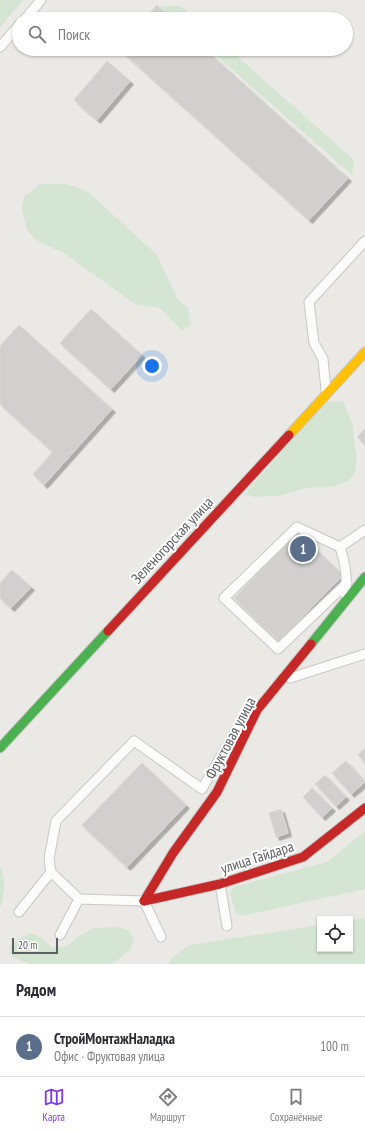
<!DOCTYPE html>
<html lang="ru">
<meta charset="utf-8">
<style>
:root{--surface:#fff;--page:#f2f2f3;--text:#2b2b33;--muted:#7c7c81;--line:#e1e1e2;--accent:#7c3aed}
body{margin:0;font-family:"PT Sans Narrow",sans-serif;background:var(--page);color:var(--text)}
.controls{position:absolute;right:12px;bottom:12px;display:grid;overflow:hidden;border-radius:0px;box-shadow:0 1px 3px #0004}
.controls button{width:36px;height:36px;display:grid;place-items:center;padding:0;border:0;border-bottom:1px solid var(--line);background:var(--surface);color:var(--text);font:20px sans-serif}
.scale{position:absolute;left:12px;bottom:10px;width:46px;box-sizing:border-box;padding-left:4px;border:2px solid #5b5e62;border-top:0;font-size:11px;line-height:14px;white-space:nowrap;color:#5b5e62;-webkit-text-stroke:3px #fff;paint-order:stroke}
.you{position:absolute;left:152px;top:366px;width:14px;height:14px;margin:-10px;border:3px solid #fff;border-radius:50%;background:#1a73e8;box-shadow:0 0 0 6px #1a73e833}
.badge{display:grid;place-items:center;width:26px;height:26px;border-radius:50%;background:var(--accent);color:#fff;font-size:13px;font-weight:700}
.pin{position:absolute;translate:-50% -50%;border:2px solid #fff;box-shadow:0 1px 4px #0006}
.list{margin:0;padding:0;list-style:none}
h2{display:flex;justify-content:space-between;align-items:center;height:52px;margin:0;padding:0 16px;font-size:17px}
h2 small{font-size:13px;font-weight:400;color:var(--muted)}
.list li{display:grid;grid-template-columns:26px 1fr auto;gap:12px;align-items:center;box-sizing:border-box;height:60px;padding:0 16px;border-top:1px solid var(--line)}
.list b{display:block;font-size:15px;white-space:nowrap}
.list p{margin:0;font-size:13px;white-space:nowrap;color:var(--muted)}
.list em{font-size:13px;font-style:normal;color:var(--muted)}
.icon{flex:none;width:22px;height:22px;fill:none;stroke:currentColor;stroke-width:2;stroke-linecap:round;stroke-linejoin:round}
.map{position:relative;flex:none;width:365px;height:964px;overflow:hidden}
.search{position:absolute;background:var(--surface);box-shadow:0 1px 3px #0004;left:12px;right:12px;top:12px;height:44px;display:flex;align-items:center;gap:10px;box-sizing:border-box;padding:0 14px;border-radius:22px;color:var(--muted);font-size:15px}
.sheet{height:112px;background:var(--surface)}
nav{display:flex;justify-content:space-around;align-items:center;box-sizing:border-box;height:56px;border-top:1px solid var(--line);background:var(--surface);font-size:11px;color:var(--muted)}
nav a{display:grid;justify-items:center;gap:2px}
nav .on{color:var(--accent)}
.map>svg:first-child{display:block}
.green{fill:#d4e5d3}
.building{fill:#d1d0ce;stroke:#d9d8d4;filter:url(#shadow)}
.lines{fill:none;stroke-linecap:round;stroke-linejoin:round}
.lane-casing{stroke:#c7c7c7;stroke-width:11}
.fast-casing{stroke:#c7c7c6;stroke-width:11}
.slow-casing{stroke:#c7c7c6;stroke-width:11}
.jam-casing{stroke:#c7c7c6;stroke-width:11}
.lane{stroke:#fcfcfb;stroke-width:9}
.fast{stroke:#4caf50;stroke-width:9}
.slow{stroke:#ffc107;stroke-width:9}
.jam{stroke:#c62828;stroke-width:9}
.labels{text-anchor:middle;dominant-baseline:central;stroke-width:4;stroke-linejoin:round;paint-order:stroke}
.street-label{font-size:15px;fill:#5b5e62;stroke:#fff}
</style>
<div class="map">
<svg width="365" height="964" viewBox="0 0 365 964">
<defs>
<filter id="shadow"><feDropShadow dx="3.5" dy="3.5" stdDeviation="0" flood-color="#0004"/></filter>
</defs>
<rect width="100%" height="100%" fill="#eae9e5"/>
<g class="green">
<path d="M0,0h23l-23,27z"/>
<path d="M160,6h21l15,13h-21z"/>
<path d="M209,49h20l125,111 -2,15z"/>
<path d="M40,184h27l20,7 69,63 22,46 10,8 3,17 -9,6 -22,-23 -25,-4 -71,-51 -25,-11 -12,-12 -5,-21 2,-12z"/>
<path d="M343,401l10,25 1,15 3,16 -2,15 -6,9 -13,5 -29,2 -30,8h-15l-6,1 -12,-2 81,-93z"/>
<path d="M365,831v58l-124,27 -5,-3 -6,-20 4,-6 93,-25z"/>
<path d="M0,867c7,13 4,28 0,41z"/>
<path d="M365,918v46h-197l6,-8 16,-11 130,-20v24h30v-28z"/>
<path d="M117,927l13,4 4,10 -5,10 -17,13h-83l-17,-8 -3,-9 7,-6 14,-8 12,5 9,10 17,-2 11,-10 15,-8z"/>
</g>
<g class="building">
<path d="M157,5l15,14h-28z"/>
<path d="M119,49h86l143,129 -39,42z"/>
<path d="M107,61l23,20 -33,39 -23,-20z"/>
<path d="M91,309l51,46 -31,34 -51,-46z"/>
<path d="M19,325l93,84 -68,76 -11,-11 20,-22 -53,-48v-58z"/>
<path d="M365,429v16l-8,-8z"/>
<path d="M298,532l45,43 -64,66 -45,-43z"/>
<path d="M12,570l19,17 -20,21 -11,-10v-15z"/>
<path d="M365,748v15l-7,-8z"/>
<path d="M346,761l19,21 -14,12 -19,-21z"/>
<path d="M142,763l44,42 -59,62 -45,-42z"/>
<path d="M325,775l21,22 -10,9 -21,-22z"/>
<path d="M312,788l20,20 -10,9 -19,-20z"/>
<path d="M281,809l7,24 -12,4 -7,-24z"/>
</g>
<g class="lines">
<g class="lane-casing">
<g id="lane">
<path d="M25,19l16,-19"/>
<path d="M0,47l19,-22"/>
<path d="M326,390l-3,-31 -9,-16 -5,-41 56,-61"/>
<path d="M340,547l25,-17"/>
<path d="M345,594c3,-16 0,-32 -5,-47l-43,-20 -73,71 54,51 69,-66"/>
<path d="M290,678l75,-24"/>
<path d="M220,884l7,42"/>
<path d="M19,912l32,-40"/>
<path d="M60,935l19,-36"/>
<path d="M161,937l-17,-36 -65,-2 -28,-27 -2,-13 7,-38 78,-80 68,48 36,-62"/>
</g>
</g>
<g class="fast-casing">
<g id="fast">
<path d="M311,644l54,-67"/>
<path d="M0,748l108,-117"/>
</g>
</g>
<g class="slow-casing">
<path id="slow" d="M289,435l76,-83"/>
</g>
<g class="jam-casing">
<g id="jam">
<path d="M108,631l181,-196"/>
<path d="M144,901l29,-48 44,-61 40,-82 54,-66"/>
<path d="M144,901l76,-17 83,-27 62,-49"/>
</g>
</g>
<use href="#lane" class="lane"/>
<use href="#fast" class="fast"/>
<use href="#slow" class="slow"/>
<use href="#jam" class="jam"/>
</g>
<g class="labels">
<g class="street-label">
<text transform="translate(172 540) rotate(-47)">Зеленогорская улица</text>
<text transform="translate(230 738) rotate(-62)">Фруктовая улица</text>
<text transform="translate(257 857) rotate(-18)">улица Гайдара</text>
</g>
</g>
</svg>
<div class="controls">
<button><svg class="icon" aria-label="locate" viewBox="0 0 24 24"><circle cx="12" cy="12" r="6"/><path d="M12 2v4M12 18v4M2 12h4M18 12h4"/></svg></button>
</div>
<div class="scale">20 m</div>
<div class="you"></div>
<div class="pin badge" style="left:303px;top:549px;background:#5c6f8a">1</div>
<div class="search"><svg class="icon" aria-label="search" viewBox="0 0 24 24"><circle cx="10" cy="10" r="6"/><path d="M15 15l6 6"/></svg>Поиск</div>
</div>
<section class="sheet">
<h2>Рядом<small></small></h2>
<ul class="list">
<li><span class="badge" style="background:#5c6f8a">1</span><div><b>СтройМонтажНаладка</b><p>Офис · Фруктовая улица</p></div><em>100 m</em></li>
</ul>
</section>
<nav>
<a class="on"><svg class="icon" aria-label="map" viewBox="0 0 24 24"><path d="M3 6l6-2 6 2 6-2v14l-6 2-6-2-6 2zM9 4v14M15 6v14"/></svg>Карта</a>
<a><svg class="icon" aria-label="directions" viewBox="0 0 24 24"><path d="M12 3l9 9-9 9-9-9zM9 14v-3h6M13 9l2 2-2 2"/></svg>Маршрут</a>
<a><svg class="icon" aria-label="saved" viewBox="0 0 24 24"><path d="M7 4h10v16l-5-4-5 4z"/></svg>Сохранённые</a>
</nav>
